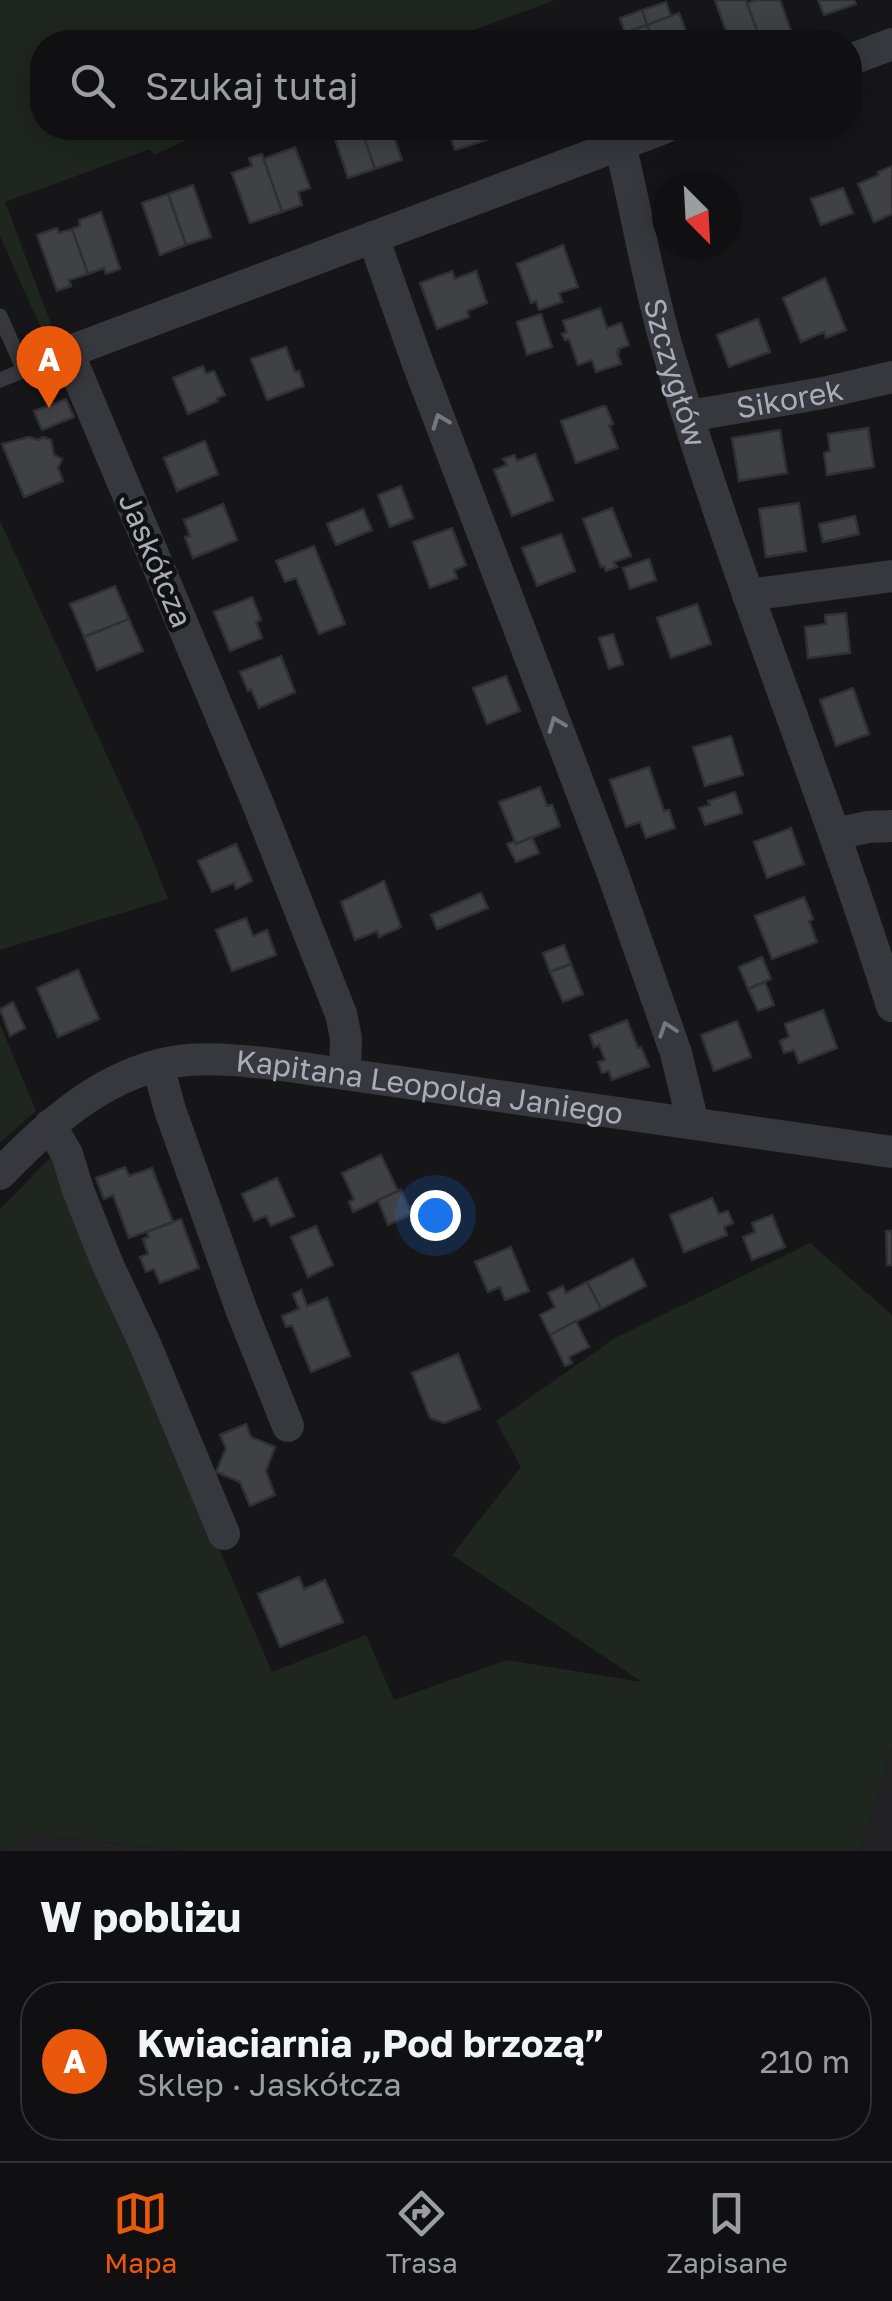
<!DOCTYPE html>
<html lang="pl">
<meta charset="utf-8">
<style>
:root{--surface:#101012;--page:#19191b;--text:#f1f3f6;--muted:#9c9d9f;--line:#303032;--accent:#ea580c}
body{margin:0;font-family:"Golos Text",sans-serif;background:var(--page);color:var(--text)}
.compass{position:absolute;left:652px;top:170px;width:90px;height:90px;border-radius:50%;background:var(--surface);box-shadow:0 5px 25px #0003;rotate:156deg}
.you{position:absolute;left:435px;top:1215px;width:35px;height:35px;margin:-25px;border:8px solid #fff;border-radius:50%;background:#1a73e8;box-shadow:0 0 0 15px #1a73e833}
.badge{display:grid;place-items:center;width:65px;height:65px;border-radius:50%;background:var(--accent);color:#fff;font-size:32px;font-weight:700}
.pin{position:absolute;translate:-50% -82px;filter:drop-shadow(0 2px 5px #0008)}
.pin::after{content:'';position:absolute;top:52px;width:35px;height:30px;background:inherit;clip-path:polygon(0 0,100% 0,50% 100%)}
.list{margin:0;padding:0;list-style:none}
h2{display:flex;justify-content:space-between;align-items:center;height:130px;margin:0;padding:0 40px;font-size:42px}
h2 small{font-size:32px;font-weight:400;color:var(--muted)}
.list li{display:grid;grid-template-columns:65px 1fr auto;gap:30px;align-items:center;box-sizing:border-box;height:160px;margin:0 20px 20px;padding:0 20px;border:2px solid var(--line);border-radius:40px}
.list b{display:block;font-size:38px;white-space:nowrap}
.list p{margin:0;font-size:32px;white-space:nowrap;color:var(--muted)}
.list em{font-size:32px;font-style:normal;color:var(--muted)}
.icon{flex:none;width:55px;height:55px;fill:none;stroke:currentColor;stroke-width:2;stroke-linecap:round;stroke-linejoin:round}
.map{position:relative;flex:none;width:892px;height:1851px;overflow:hidden}
.search{position:absolute;background:var(--surface);box-shadow:0 5px 25px #0003;left:30px;right:30px;top:30px;height:110px;display:flex;align-items:center;gap:25px;box-sizing:border-box;padding:0 35px;border-radius:40px;color:var(--muted);font-size:38px}
.sheet{height:310px;background:var(--surface)}
nav{display:flex;justify-content:space-around;align-items:center;box-sizing:border-box;height:140px;border-top:2px solid var(--line);background:var(--surface);font-size:28px;color:var(--muted)}
nav a{display:grid;justify-items:center;gap:5px}
nav .on{color:var(--accent)}
.map>svg:first-child{display:block}
.built{fill:#222225}
.green{fill:#1e261f}
.building{fill:#404145;stroke:#303034;stroke-width:2.5}
.lines{fill:none;stroke-linecap:round;stroke-linejoin:round}
.lane{stroke:#37383d;stroke-width:15}
.street{stroke:#37383d;stroke-width:32}
.oneway{stroke:#757881}
.labels{text-anchor:middle;dominant-baseline:central;stroke-width:9;stroke-linejoin:round;paint-order:stroke}
.street-label{font-size:30px;fill:#a8adb8;stroke:#111113}
</style>
<div class="map">
<svg width="892" height="1851" viewBox="0 0 892 1851">
<rect width="100%" height="100%" fill="#161618"/>
<g class="built">
<path d="M892,1749v102h-32z"/>
<path d="M27,1834l159,17h-181z"/>
</g>
<g class="green">
<path d="M0,0h555l-113,42h-400v86h171l-59,27 -4,-6 -145,53 52,138v3l-20,9 -5,-1 -6,-7 18,-9 -44,-99z"/>
<path d="M0,521l140,307 28,71 -168,51z"/>
<path d="M0,1024l36,87 -36,31z"/>
<path d="M51,1157l221,515 94,-37 28,65 113,-40 135,22 -190,-127 69,-88 -25,-46 119,-83 195,-95 82,72v434l-32,102h-673l-159,-17 -23,17h-5v-642z"/>
</g>
<g class="building">
<path d="M715,0h31l15,41 -31,1z"/>
<path d="M755,0h25l11,31 -30,10 -14,-38z"/>
<path d="M818,0h36l2,4 -32,11z"/>
<path d="M666,2l5,14 -24,9 -5,-15z"/>
<path d="M642,10l5,15 -22,8 -5,-15z"/>
<path d="M679,13l11,29h-36l-7,-17z"/>
<path d="M647,25l7,17h-37l-2,-5z"/>
<path d="M339,128h22l14,41 -27,9 -16,-48z"/>
<path d="M361,128h30l11,32 -27,9z"/>
<path d="M447,128h56l2,6 -50,16z"/>
<path d="M295,147l15,41 -12,4 4,13 -20,7 -19,-53z"/>
<path d="M262,154l20,58 -32,11 -18,-50 20,-7 -3,-8z"/>
<path d="M892,166v48l-18,8 -16,-38 21,-9 -1,-3z"/>
<path d="M193,185l18,52 -25,8 -18,-51z"/>
<path d="M843,188l10,25 -32,12 -10,-26z"/>
<path d="M168,194l18,51 -26,10 -18,-52z"/>
<path d="M101,212l19,57 -14,5 -2,-6 -16,6 -16,-45 8,-3 -1,-6z"/>
<path d="M57,228l2,5 13,-4 16,45 -19,6 2,6 -14,5 -20,-56z"/>
<path d="M563,245l15,42 -19,6 3,9 -23,8 -3,-9 -5,2 -14,-39z"/>
<path d="M452,271l3,8 21,-8 11,32 -20,8 2,6 -32,12 -17,-46z"/>
<path d="M825,278l21,52 -20,8 -2,-6 -23,10 -18,-44z"/>
<path d="M600,308l7,20 14,-5 8,22 -11,4 1,3h-2l4,12 -25,8 -4,-12 -14,5 -9,-26 -4,1 -3,-6 5,-2 -4,-11z"/>
<path d="M541,314l11,33 -25,8 -10,-33z"/>
<path d="M758,319l12,33 -41,15 -12,-32z"/>
<path d="M286,347l9,25 4,-1 5,15 -37,14 -16,-41z"/>
<path d="M203,366l3,8 8,-3 11,24 -8,3 1,3 -30,13 -15,-36z"/>
<path d="M66,399l8,18 -32,13 -8,-19z"/>
<path d="M603,406l3,1 7,17 -4,1 9,23 -42,15 -15,-42z"/>
<path d="M868,428l6,39 -47,8 -3,-22 6,-2 -2,-17z"/>
<path d="M780,430l7,43 -48,8 -7,-43z"/>
<path d="M29,437l9,3 5,-3 8,3 3,15 8,4 -4,9 5,13 -39,16 -22,-53z"/>
<path d="M205,441l13,33 -41,17 -13,-33z"/>
<path d="M535,454l18,46 -41,16 -18,-46 13,-5 -4,-6 11,-4 3,6z"/>
<path d="M401,486l12,32 -23,9 -12,-32z"/>
<path d="M799,503l7,48 -40,6 -7,-48z"/>
<path d="M223,504l14,36 -44,18 -8,-21 5,-1 -6,-16z"/>
<path d="M612,508l19,48 -17,6 3,5 -11,4 -2,-5 -3,1 -18,-48z"/>
<path d="M363,509l9,21 -36,15 -9,-21z"/>
<path d="M855,516l4,18 -36,8 -4,-18z"/>
<path d="M452,528l14,37 -12,5 3,8 -27,10 -17,-46z"/>
<path d="M561,534l14,37 -38,15 -15,-38z"/>
<path d="M314,546l31,78 -26,10 -23,-56 -11,4 -9,-21z"/>
<path d="M649,559l7,21 -26,9 -7,-21z"/>
<path d="M115,586l14,33 -45,18 -14,-33z"/>
<path d="M252,597l9,23 -5,2 6,16 -32,13 -16,-39z"/>
<path d="M697,604l14,40 -40,14 -14,-40z"/>
<path d="M846,613l4,40 -42,5 -3,-31 21,-3 -1,-9z"/>
<path d="M129,619l14,32 -46,19 -13,-33z"/>
<path d="M613,634l10,30 -14,5 -10,-31z"/>
<path d="M281,656l14,36 -36,16 -8,-19 -3,2 -8,-19z"/>
<path d="M506,676l14,35 -33,13 -14,-36z"/>
<path d="M853,688l16,46 -33,12 -16,-46z"/>
<path d="M731,736l12,39 -38,11 -12,-39z"/>
<path d="M649,767l15,44 5,-1 6,18 -29,10 -6,-16 -14,5 -16,-47z"/>
<path d="M540,787l7,19 5,-1 8,21 -44,18 -17,-42z"/>
<path d="M735,792l7,21 -37,12 -6,-17 11,-3 -2,-4z"/>
<path d="M791,828l13,36 -37,14 -13,-36z"/>
<path d="M532,837l7,16 -23,9 -9,-18 8,-3 1,3z"/>
<path d="M236,844l16,37 -16,8 -2,-6 -22,9 -14,-31z"/>
<path d="M384,881l17,46 -22,10 -2,-6 -22,9 -14,-38z"/>
<path d="M481,893l7,15 -51,21 -6,-14z"/>
<path d="M804,897l9,22 -4,2 8,21 -45,17 -17,-43z"/>
<path d="M246,918l7,18 14,-6 9,25 -44,16 -16,-41z"/>
<path d="M564,945l7,19 -21,8 -7,-19z"/>
<path d="M762,957l9,22 -23,10 -9,-22z"/>
<path d="M571,964l12,30 -20,8 -13,-30z"/>
<path d="M78,970l21,49 -41,18 -21,-49z"/>
<path d="M765,982l9,23 -16,6 -10,-22z"/>
<path d="M13,1002l12,26 -15,8 -10,-27z"/>
<path d="M823,1010l14,38 -38,15 -5,-13 -10,3 -4,-12 9,-4 -4,-13z"/>
<path d="M627,1020l11,28 3,-1 8,19 -37,14 -3,-9 -7,2 -4,-11 7,-2 -6,-15 -5,2 -4,-12z"/>
<path d="M737,1021l14,36 -37,14 -13,-36z"/>
<path d="M381,1155l17,36 -45,21 -4,-10 5,-3 -12,-26z"/>
<path d="M125,1167l4,9 23,-8 21,54 -44,16 -16,-43 -9,4 -8,-21z"/>
<path d="M277,1178l17,38 -23,10 -5,-10 -12,5 -12,-27z"/>
<path d="M401,1190l11,24 -24,11 -10,-25z"/>
<path d="M712,1198l7,16 9,-3 5,12 -9,4 3,8 -43,17 -14,-37z"/>
<path d="M772,1215l13,32 -33,13 -9,-23 12,-5 -3,-9z"/>
<path d="M181,1219l18,49 -39,15 -6,-14 -8,3 -6,-15 8,-3 -5,-15 6,-2 -2,-5z"/>
<path d="M316,1226l17,39 -25,12 -17,-40z"/>
<path d="M886,1231h6v34h-5z"/>
<path d="M511,1247l18,44 -24,9 -5,-13 -12,5 -13,-30z"/>
<path d="M633,1259l13,27 -45,23 -14,-27z"/>
<path d="M587,1282l14,27 -51,26 -10,-20 15,-8 -7,-14 15,-7 3,7z"/>
<path d="M301,1290l6,16 20,-8 23,58 -39,16 -19,-47 -6,2 -4,-11 17,-7 -6,-15z"/>
<path d="M576,1321l13,26 -20,10 3,6 -7,3 -15,-31z"/>
<path d="M458,1354l22,55 -36,14 -14,-5 -18,-45z"/>
<path d="M246,1424l5,13 24,10 -9,24 9,24 -25,11 -10,-24 -24,-10 10,-24 -6,-13z"/>
<path d="M299,1577l5,12 21,-9 18,42 -63,25 -22,-53z"/>
</g>
<g class="lines">
<g class="lane">
<path d="M0,316l24,54"/>
<path d="M0,380l68,-28"/>
</g>
<g class="street">
<path d="M850,60l42,-16"/>
<path id="s1" d="M620,144c17,69 28,139 48,207 65,222 155,435 224,655"/>
<path d="M373,237l44,124 196,513 63,179 17,70"/>
<path id="s2" d="M689,416l134,-23 69,-16"/>
<path d="M748,595l144,-19"/>
<path d="M834,834l34,-7 24,-1"/>
<path d="M158,1066l12,44 73,204 45,112"/>
<path d="M345,1074l1,-36 -5,-24 -85,-215 -188,-447 596,-224"/>
<path d="M50,1125l17,29 11,36 29,73 38,81 79,190"/>
<path id="s3" d="M0,1174c51,-53 111,-107 188,-114 29,-2 58,1 86,4l618,88"/>
</g>
</g>
<defs><path id="oneway-chevron" d="M-2-3.5L2.5 0L-2 3.5" fill="none" stroke-width="1.6" stroke-linecap="round" stroke-linejoin="round" transform="scale(2.5)"/></defs>
<g class="oneway">
<use href="#oneway-chevron" transform="translate(440 421) rotate(-111)"/>
<use href="#oneway-chevron" transform="translate(556 724) rotate(-111)"/>
<use href="#oneway-chevron" transform="translate(667 1029) rotate(-109)"/>
</g>
<g class="labels">
<g class="street-label">
<text stroke="none"><textPath href="#s1" startOffset="235">Szczygłów</textPath></text>
<text stroke="none"><textPath href="#s2" startOffset="102">Sikorek</textPath></text>
<text transform="translate(156 560) rotate(67)">Jaskółcza</text>
<text stroke="none"><textPath href="#s3" startOffset="468">Kapitana Leopolda Janiego</textPath></text>
</g>
</g>
</svg>
<svg class="compass" viewBox="-18 -18 36 36"><path d="M0-13l5 13h-10z" fill="#e53935"/><path d="M0 13l5-13h-10z" fill="#9c9d9f"/></svg>
<div class="you"></div>
<div class="pin badge" style="left:49px;top:408px">A</div>
<div class="search"><svg class="icon" aria-label="search" viewBox="0 0 24 24"><circle cx="10" cy="10" r="6"/><path d="M15 15l6 6"/></svg>Szukaj tutaj</div>
</div>
<section class="sheet">
<h2>W pobliżu<small></small></h2>
<ul class="list">
<li><span class="badge">A</span><div><b>Kwiaciarnia „Pod brzozą”</b><p>Sklep · Jaskółcza</p></div><em>210 m</em></li>
</ul>
</section>
<nav>
<a class="on"><svg class="icon" aria-label="map" viewBox="0 0 24 24"><path d="M3 6l6-2 6 2 6-2v14l-6 2-6-2-6 2zM9 4v14M15 6v14"/></svg>Mapa</a>
<a><svg class="icon" aria-label="directions" viewBox="0 0 24 24"><path d="M12 3l9 9-9 9-9-9zM9 14v-3h6M13 9l2 2-2 2"/></svg>Trasa</a>
<a><svg class="icon" aria-label="saved" viewBox="0 0 24 24"><path d="M7 4h10v16l-5-4-5 4z"/></svg>Zapisane</a>
</nav>
